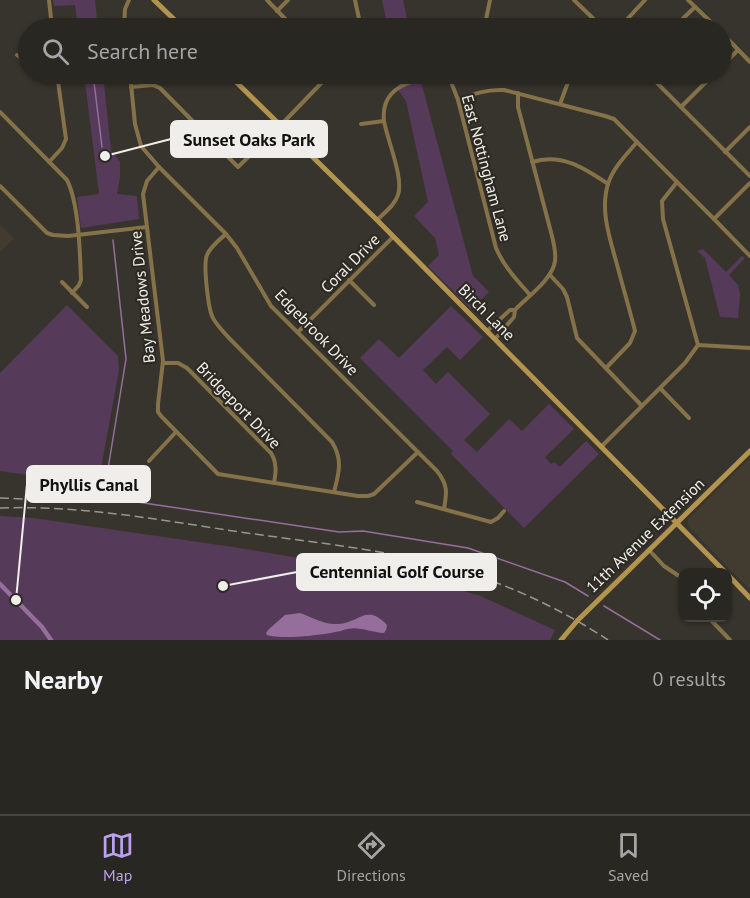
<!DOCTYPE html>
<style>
:root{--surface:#292722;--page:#312f2a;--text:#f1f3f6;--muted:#a5a5a5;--line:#454440;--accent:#bca0f2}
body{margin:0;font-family:"PT Sans",sans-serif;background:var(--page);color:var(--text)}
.controls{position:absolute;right:18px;bottom:18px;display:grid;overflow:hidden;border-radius:12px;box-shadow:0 2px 4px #0004}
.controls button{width:54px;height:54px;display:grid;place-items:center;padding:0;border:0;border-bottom:2px solid var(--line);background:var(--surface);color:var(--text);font:30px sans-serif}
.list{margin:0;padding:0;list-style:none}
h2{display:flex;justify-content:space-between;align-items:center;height:78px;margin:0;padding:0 24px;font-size:26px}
h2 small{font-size:20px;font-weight:400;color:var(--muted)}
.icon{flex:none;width:33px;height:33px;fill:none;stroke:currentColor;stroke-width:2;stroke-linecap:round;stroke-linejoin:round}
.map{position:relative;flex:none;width:750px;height:640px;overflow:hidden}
.search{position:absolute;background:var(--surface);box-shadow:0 2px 4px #0004;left:18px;right:18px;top:18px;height:66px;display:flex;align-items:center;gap:15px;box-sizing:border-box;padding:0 21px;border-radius:33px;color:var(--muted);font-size:22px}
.sheet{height:174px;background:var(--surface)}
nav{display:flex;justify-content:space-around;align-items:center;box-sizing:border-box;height:84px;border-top:2px solid var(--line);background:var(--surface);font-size:16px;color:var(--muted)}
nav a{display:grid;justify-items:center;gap:3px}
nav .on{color:var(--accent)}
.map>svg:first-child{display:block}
.built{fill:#423c30}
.green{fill:#563a5a}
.water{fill:#966e9b}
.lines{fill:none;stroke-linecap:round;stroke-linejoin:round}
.stream{stroke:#966e9b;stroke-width:1.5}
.canal{stroke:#966e9b;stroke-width:4.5}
.street{stroke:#857248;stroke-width:4}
.secondary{stroke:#b3944e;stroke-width:5}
.rail{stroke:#989691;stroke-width:1.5;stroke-dasharray:9 4.5;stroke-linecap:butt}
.labels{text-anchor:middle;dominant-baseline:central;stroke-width:4.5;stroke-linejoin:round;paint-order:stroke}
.street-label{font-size:16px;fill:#f0eeea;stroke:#2d2a24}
.leader{fill:none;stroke:#f0eeea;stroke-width:2}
.callout-dot{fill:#f0eeea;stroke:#2d2a24;stroke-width:2}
.callout{fill:#f0eeea;stroke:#f0eeea;stroke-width:2}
.callout-label{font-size:18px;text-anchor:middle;font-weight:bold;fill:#111}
</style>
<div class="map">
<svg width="750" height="640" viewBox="0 0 750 640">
<rect width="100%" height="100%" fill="#37342e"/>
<g class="built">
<path d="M0,225l14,14 -14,13z"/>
<path d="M750,458v132l-62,-64v-7z"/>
</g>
<g class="green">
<path d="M53,0h42l3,28h-20l-3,-23 -21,1z"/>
<path d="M382,0h21l6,28h-21z"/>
<path d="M84,74h19l8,76 9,12v15l-3,17 20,2 2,23 -58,9 -4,-31 22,-3z"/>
<path d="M397,74h22l54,202 16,16 -18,17 -43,-43 11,-11 -4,-17 -21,-22 14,-14 -22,-101 -8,-11 1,-12z"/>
<path d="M703,249l23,23 16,-16 3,2 -16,17 9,10 2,9 -2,24 -18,-1 -15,-59 -8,-7z"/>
<path d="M67,305l51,51 1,14 -19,104 -4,7 -5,3 -91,-13v-98z"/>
<path d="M451,306l32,31 -23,23 -13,-13 -24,23 13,14 12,-12 42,42 -26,26 13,12 32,-33 13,12 27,-27 25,25 -29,28 6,7 3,-2 6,5 26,-26 13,13 -75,74 -73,-74 2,-3 -93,-93 19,-19 20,19z"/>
<path d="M0,516l33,2 200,29 180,30 65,18 77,35 -5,10h-550z"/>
</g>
<path class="water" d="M300,613c11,4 25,12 38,11 21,-1 29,-21 49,1l-1,5 -2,3c-15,-1 -29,-9 -43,-2 -19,4 -58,9 -74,4l-1,-2 3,-4 16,-14z"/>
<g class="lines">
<g class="stream">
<path d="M88,26v2"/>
<path d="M93,74l9,73"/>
<path d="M113,240l13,119 -20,122 2,9 9,9 222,33 24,-1 105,17 97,34 23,14"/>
<path d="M604,606l56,34"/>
</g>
<path class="canal" d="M0,584l42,43 9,13"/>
<g class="street">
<path d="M49,0l3,28"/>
<path d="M267,0l27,28"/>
<path d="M355,0l6,28"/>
<path d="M574,0l29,28"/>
<path d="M688,0l29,28"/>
<path d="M277,11l11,-11"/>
<path d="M485,24l5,-24"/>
<path d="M124,28l1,-19 4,-9"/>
<path d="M458,28c14,-11 29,-4 45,0"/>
<path d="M619,28l26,-28"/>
<path d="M673,28l22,-21"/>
<path d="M722,33l28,29"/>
<path d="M17,55l11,8"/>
<path d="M722,66l16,-16"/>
<path d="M130,74l5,50 6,22 18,21 67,67 11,14 34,58 166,165c11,14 10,21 7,38"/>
<path d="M448,74l10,26 38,148c8,19 21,32 34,47"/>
<path d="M648,74l102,102"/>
<path d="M131,87l22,-2 7,3 78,79 42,-41 50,-52"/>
<path d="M458,100c15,-6 29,-11 46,-10l101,26 9,3 100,100 36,37"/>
<path d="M560,104l11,-30"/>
<path d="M681,107l33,-33"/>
<path d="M0,112l67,68c12,24 13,73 14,100l-2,5 -7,8"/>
<path d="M361,124l23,-3"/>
<path d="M725,152l25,-25"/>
<path d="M49,162l13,-14 4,-9 -9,-65"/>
<path d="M532,162c30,-9 52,6 76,22"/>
<path d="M159,167l-12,14 -4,13 20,167 -5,43v8l3,4 57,58 140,22h10l6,-2 44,-42"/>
<path d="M0,186l47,47 6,2 15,1 79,-9"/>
<path d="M714,219l36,-36"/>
<path d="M377,220c7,-7 18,-15 21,-25 6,-17 -11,-56 -14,-74 -4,-37 32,-41 59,-47"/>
<path d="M226,234c-7,6 -16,13 -19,21 -4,9 1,51 5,61 4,9 11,15 17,22l103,104c11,18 7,31 2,50"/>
<path d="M550,275l13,14 4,8 10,41 65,68"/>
<path d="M349,280l25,25"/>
<path d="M62,282l25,25"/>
<path d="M487,331l23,-21h5c12,-13 38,-31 40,-49 1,-9 -1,-17 -3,-25l-34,-129v-14"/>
<path d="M298,332l95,-95"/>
<path d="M495,339l19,-22 1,-7"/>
<path d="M698,345l52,3"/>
<path d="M163,363h15l9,5 84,85c6,10 5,19 3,30"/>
<path d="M606,368l24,-25 5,-12c-5,-20 -11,-40 -16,-59 -7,-28 -20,-59 -11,-88 5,-16 18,-29 29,-42"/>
<path d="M660,388l29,30"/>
<path d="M602,446l83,-83 13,-18 -35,-126 -1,-18 15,-19"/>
<path d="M149,461l27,-29"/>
<path d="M417,502l74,20 7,-4 6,-7"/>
<path d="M649,550l15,16 18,12"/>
<path d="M709,618l21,22"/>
</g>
<g class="secondary">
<path d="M154,0l29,28"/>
<path d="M228,74l149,146 348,352"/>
<path d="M728,575l22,23"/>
<path d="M561,640l16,-19 173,-170"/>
</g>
<g class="rail">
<path d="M0,498l49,2"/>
<path d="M0,508c81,-3 160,12 240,24 62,9 124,15 185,29 65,15 127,42 183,79"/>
</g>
</g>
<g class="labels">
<g class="street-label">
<text transform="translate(487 168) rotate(75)">East Nottingham Lane</text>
<text transform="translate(350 263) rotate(-45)">Coral Drive</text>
<text transform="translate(142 297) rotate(-96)">Bay Meadows Drive</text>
<text transform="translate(487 312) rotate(45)">Birch Lane</text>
<text transform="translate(317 332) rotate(46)">Edgebrook Drive</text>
<text transform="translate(239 405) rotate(46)">Bridgeport Drive</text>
<text transform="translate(645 535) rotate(-44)">11th Avenue Extension</text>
</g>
</g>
<path class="leader" d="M105 156L171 139M16 600L27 484M223 586L297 572"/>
<g class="callout-dot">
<circle cx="105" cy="156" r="6"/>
<circle cx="16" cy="600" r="6"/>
<circle cx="223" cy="586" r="6"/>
</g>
<g class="callout">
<rect x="171" y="121" width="156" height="36" rx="6"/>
<rect x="27" y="466" width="123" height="36" rx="6"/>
<rect x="297" y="554" width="199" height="36" rx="6"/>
</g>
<g class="callout-label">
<text x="249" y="146">Sunset Oaks Park</text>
<text x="89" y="491">Phyllis Canal</text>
<text x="397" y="578">Centennial Golf Course</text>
</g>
</svg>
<div class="controls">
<button><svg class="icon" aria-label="locate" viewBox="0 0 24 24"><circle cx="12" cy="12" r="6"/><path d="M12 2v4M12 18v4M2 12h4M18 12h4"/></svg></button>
</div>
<div class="search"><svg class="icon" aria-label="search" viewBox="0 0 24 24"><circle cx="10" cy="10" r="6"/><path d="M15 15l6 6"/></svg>Search here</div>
</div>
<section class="sheet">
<h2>Nearby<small>0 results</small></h2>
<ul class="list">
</ul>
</section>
<nav>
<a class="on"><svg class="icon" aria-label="map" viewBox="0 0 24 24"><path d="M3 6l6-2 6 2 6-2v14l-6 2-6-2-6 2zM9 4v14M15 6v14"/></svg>Map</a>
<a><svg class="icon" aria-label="directions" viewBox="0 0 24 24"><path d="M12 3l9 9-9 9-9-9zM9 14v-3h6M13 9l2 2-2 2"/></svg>Directions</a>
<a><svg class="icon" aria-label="saved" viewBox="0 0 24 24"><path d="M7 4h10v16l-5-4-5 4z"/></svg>Saved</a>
</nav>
